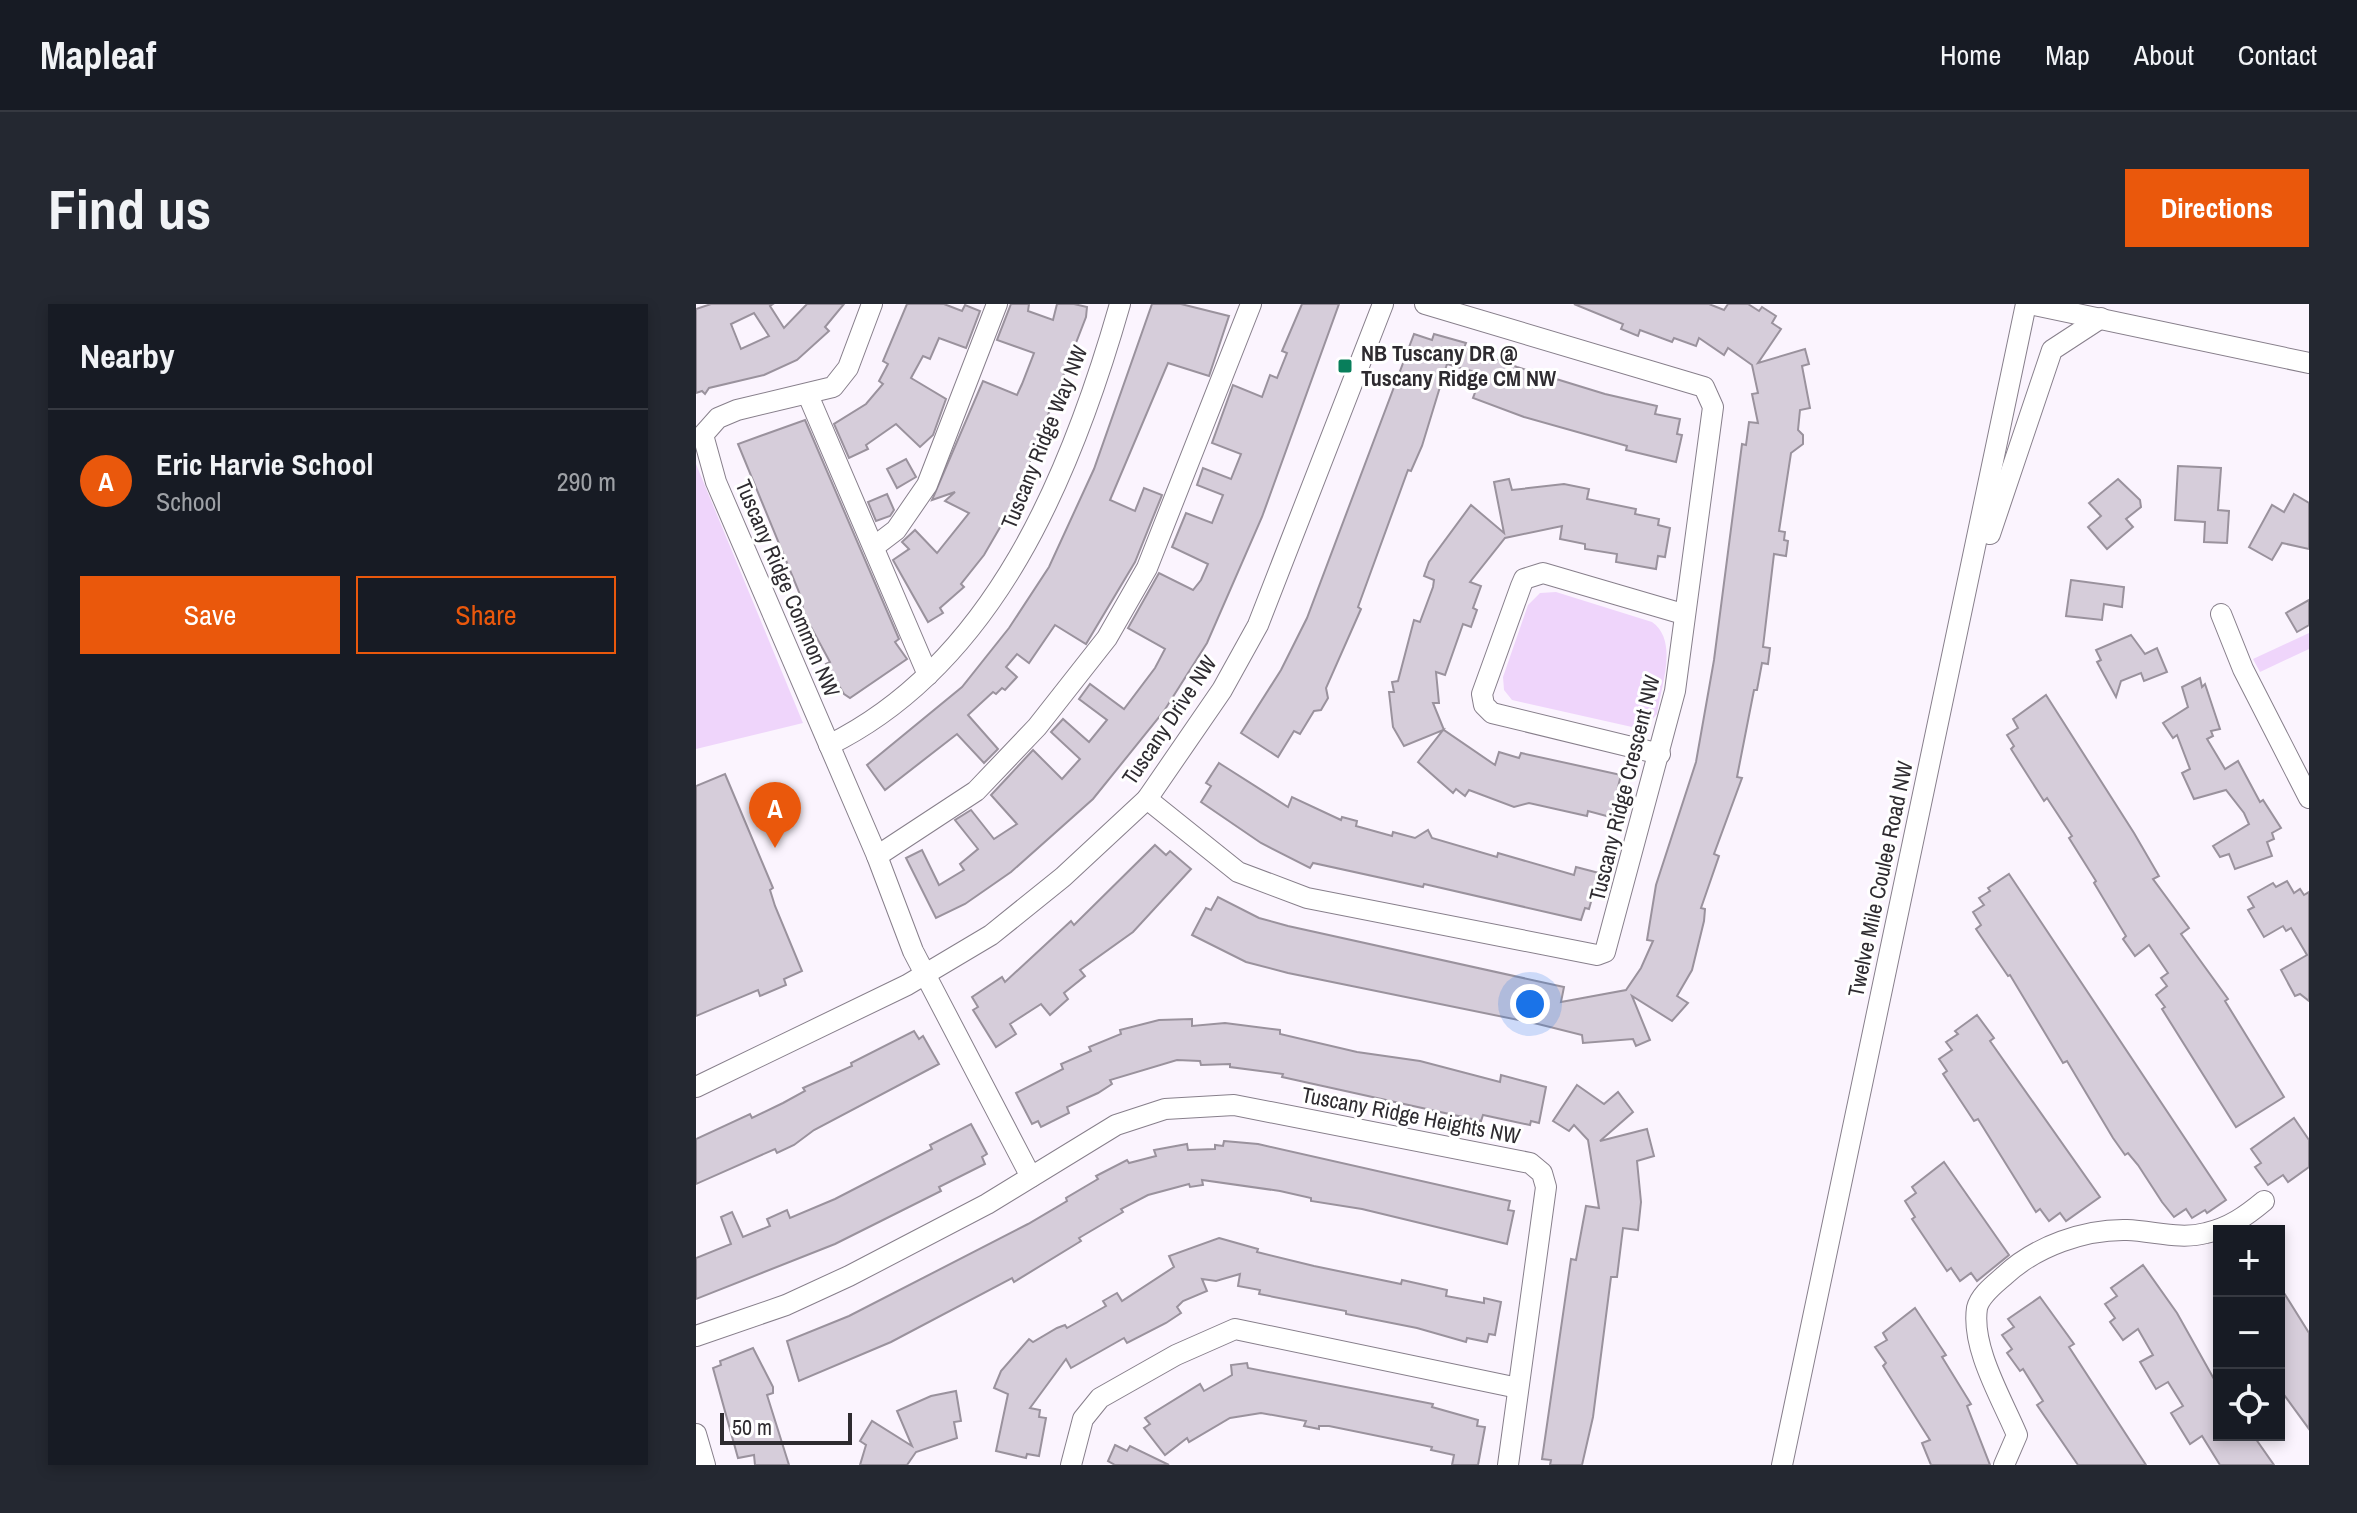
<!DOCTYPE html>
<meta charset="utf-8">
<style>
:root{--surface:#171b24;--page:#242831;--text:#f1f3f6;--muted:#9ea1a6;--line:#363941;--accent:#ea580c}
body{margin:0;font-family:"Archivo Narrow",sans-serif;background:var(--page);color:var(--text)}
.controls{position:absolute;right:24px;bottom:24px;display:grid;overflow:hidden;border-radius:0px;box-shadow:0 4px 12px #0003}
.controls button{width:72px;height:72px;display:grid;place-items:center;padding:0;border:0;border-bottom:2px solid var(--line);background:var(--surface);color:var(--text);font:40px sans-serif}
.scale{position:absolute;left:24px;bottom:20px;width:132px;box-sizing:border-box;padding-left:8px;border:4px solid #2e2b30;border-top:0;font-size:22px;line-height:28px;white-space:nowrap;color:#2e2b30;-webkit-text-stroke:6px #fff;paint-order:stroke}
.you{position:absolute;left:834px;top:700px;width:28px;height:28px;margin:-20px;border:6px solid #fff;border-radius:50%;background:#1a73e8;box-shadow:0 0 0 12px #1a73e833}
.badge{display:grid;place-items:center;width:52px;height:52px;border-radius:50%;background:var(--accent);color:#fff;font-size:26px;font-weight:700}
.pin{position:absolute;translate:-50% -66px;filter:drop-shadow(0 2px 4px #0008)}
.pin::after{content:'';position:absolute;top:42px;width:28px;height:24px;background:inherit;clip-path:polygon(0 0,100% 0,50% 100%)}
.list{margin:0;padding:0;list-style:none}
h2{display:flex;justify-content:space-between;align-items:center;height:104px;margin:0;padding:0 32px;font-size:34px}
h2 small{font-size:26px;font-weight:400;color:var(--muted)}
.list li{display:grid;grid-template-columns:52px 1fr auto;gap:24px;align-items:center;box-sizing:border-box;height:144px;padding:0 32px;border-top:2px solid var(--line)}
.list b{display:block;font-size:30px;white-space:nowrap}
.list p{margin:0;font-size:26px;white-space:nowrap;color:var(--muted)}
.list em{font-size:26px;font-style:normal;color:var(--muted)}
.actions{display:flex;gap:16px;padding:24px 32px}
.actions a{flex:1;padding:18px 0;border:2px solid var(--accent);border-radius:0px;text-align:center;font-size:28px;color:var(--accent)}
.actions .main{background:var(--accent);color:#fff}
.icon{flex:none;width:44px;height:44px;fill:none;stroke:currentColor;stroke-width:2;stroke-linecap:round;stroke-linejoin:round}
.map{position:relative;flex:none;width:1613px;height:1161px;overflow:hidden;border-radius:0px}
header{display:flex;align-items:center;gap:48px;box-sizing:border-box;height:112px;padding:0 40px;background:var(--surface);border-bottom:2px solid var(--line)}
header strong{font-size:38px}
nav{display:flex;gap:44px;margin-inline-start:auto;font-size:28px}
.intro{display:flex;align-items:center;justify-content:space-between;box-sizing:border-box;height:192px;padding:0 48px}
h1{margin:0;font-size:56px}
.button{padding:20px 36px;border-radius:0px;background:var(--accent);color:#fff;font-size:28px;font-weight:700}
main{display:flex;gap:48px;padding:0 48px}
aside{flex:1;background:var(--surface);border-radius:0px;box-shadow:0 4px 12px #0003}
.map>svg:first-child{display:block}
.green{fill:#efd5fb}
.building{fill:#d6cdda;stroke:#9a929d;stroke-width:2;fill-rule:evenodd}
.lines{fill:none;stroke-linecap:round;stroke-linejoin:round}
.minor-casing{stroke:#877f8b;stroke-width:22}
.minor{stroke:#fff;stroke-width:20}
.poi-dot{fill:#087e5b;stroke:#fff;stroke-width:3}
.labels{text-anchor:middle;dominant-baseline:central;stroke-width:6;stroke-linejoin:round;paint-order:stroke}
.poi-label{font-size:22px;font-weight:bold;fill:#2e2b30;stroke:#fff;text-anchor:start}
.street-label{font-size:22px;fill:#2e2b30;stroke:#fff}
</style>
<header>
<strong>Mapleaf</strong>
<nav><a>Home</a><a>Map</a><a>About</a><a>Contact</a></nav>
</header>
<div class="intro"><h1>Find us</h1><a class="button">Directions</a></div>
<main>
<aside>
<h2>Nearby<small></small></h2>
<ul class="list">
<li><span class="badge">A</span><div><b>Eric Harvie School</b><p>School</p></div><em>290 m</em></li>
</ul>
<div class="actions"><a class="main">Save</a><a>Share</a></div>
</aside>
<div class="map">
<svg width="1613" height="1161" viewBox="0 0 1613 1161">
<rect width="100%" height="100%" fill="#fbf4fe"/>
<g class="green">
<path d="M0,160l107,259 -107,26z"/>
<path d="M860,288l96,30c27,19 9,64 5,92l-6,7 -19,6 -120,-27 -8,-10 -1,-13 25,-72 12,-12z"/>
<path d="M1613,329v16l-49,23 -7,-13z"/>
</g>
<g class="building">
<path d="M15,0h62l-3,2 14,22 23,-24h37l-19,23 4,4 -32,29 -33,15 -55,13 -4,6 -3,-3 -6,2v-84zM58,9l15,23 -28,13 -10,-25z"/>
<path d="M211,0h37l18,7 3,-6 15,6 -14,37 -27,-10 -9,21 -7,-3 -12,22 35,21 -13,36 -13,12 -24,-23 -30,21 2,4 -19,9 -15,-34 32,-20 17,-20 -4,-3 9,-17 -5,-3z"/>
<path d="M315,0h18l-1,7 25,9 4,-16h17l13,3 -1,10 -73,188 -29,50 -23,29 3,3 -24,21 3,5 -15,9 -35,-62 16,-11 -7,-7 13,-12 22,23 32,-40 -24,-12 10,-9 -23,8 51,-119 34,14 5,-11 12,-31 -37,-13z"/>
<path d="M456,0h29l48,12 -20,60 -41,-13 -58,137 25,11 9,-23 18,7 -27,67 -49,82 -31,-19 -26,38 -12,-9 -11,13 11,10 -12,13 -3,-2 -6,6 -3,-2 -25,23 30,34 -14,14 -27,-29 -72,56 -18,-25 95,-78 47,-59 40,-61 45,-98z"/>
<path d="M606,0h37l-77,213 -55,126 -43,68 -71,88 -82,73 -46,32 -29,14 -30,-60 16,-8 17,35 25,-15 -4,-6 18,-15 -23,-29 16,-10 23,29 23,-15 -26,-29 16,-17 26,-28 29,29 18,-20 -29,-27 12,-13 26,23 18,-22 -28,-21 11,-15 34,25 31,-41 10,-19 -37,-21 31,-55 34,17 8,-10 7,-16 -36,-17 14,-34 26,10 11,-28 -26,-10 6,-17 28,11 10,-25 -29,-11 21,-58 29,12 8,-22 7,3 10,-25 -5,-2z"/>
<path d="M878,0h135l15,6 4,-6h20l11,7 3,-4 14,9 -4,7 9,6 -23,34 47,-14 4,15 -7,2 8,42 -10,2 -2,20 5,5v9l-12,9 -12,78 6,1 -1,8 4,1 -2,15 -12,-2 -11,93 7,1 -2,16 -6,-1 -5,27h-3l-17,87 5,1 -28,76 5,2 -18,52 4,1 -1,12 -12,49 -15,26 11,7 -16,18 -40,-25 18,44 -14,6 -3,-7 -50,4 -1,-8 -44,-11 -250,-51 -42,-11 -54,-27 14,-27 5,2 7,-13 41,21 29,8 276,61 -3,15 65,-12 15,-22 12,-27 -6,-1 9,-55 40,-123 18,-102 28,-216 4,1 3,-23 9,1 -6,-29 6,-1 -6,-28 -24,-17 -4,7 -25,-17 -3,8 -22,-8 -2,4 -32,-12 -2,6 -17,-7 2,-5z"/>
<path d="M718,30l18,6 2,-6 32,9 -2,5 53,19 88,27 52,12 -2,8 25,5 -3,15 5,1 -6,27 -50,-12 1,-4 -103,-29 -51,-19 9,-24 -35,-10 -25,82 -11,25 -3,-1 -50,137 3,2 -35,79 2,10 -7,12 -7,1 -14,23 -6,-3 -16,26 -37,-24 40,-63 26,-52z"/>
<path d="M109,116l94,219 -4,3 12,17 -57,39 -6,-4 -18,-30 4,-2 -25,-46 -6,-24 -61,-148z"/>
<path d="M210,155l10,18 -19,11 -10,-19z"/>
<path d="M1482,162l43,2 -3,42 11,1 -2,32 -23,-1 1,-20 -30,-2z"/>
<path d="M813,175l3,11 52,-6 25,5 -2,10 49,10 -1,5 24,5 -1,6 12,3 -5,29 -7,-1 -2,13 -40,-7 1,-8 -32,-5v-5l-25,-5 2,-13 -57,12 -35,44 11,4 -8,22 4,2 -6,17 -8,-3 -18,51 -9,-3 3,31h-6l11,27 51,35 4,-13 20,6 2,-5 100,22 -3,12 5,1 -9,30 -26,-7 -1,5 -58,-13 -15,4 -45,-17 -4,6 -9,-7 -3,4 -35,-31 25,-32 -39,16 -11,-19 -4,-35h5l-2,-10 6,-1 16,-61 6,2 13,-35 1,-7 -10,-4 5,-14 42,-57 33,28 -10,-51z"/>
<path d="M1422,175l22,21 1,7 -15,12 7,8 -26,22 -19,-22 13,-11 -12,-13z"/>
<path d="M191,190l7,16 -4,6 -14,5 -8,-19z"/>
<path d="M1598,190l15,9v46l-27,-6 -10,17 -23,-13 23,-42 12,7z"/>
<path d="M1375,276l53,7 -2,20 -18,-3 -2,16 -36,-4z"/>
<path d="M1613,296v25l-12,7 -11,-19z"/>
<path d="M1435,331l14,19 12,-6 10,24 -23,9 -3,-8 -20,8 -5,16 -19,-35 4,-2 -5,-10z"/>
<path d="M1504,374l2,9 3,-3 15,45 -9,2 2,5 -6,3 18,30 13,-8 22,41 3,-2 18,28 -9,5 2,6 -7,3 5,14 -37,13 -6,-15 -9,3 -7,-11 36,-22 -5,-11 -18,-23 -32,9 -12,-26 8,-4 -13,-34 -4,3 -10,-15 25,-16 -6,-20z"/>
<path d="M1350,391l88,138 25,43 -6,3 36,49 -8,6 47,65 -3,2 59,96 -48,30 -74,-118 3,-2 -9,-12 11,-9 -6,-8 7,-5 -19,-28 -14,11 -12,-17 3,-3 -32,-53 2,-2 -27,-43 3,-2 -25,-38 -3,3 -33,-52 3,-3 -7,-11 11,-7 -5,-9z"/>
<path d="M523,459l69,44 4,-10 49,23 1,-3 15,4 -1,5 36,10 1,-4 22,6 13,-8 4,8 65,19 1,-4 76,22 2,-8 23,6 -10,36 -4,-1 -4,12 -157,-36 -1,3 -110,-24 -3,5 -49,-25 -60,-41 10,-16 -5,-3z"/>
<path d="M29,470l48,114 -3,2 5,16 27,65 -18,8 2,6 -26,11 -2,-6 -62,26v-230z"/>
<path d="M459,541l11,10 4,-4 21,18 -58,63 -53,38 5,6 -21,17 4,6 -18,16 -9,-11 -31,20 6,10 -20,13 -23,-37 5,-3 -6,-10 30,-20 3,5 66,-61 3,4z"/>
<path d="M1313,570l217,326 -19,13 -2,-3 -13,8 -6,-9 -12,8 -12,-15 -24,-37 -10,-12 -3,2 -12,-17 -46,-77 -4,2 -53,-88 -2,1 -32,-47 5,-4 -8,-13 11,-7 -5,-7 11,-7 -2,-3z"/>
<path d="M1591,577l7,12 6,-4 4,6 5,-3v109l-9,-7 -5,2 -14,-26 26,-15 -16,-27 -5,3 -3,-5 -19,11 -16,-27 6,-3 -6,-10 25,-14 3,4z"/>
<path d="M1281,711l17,23 -4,3 110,156 -34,24 -6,-8 -11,8 -9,-12 -4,3 -58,-93 -4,2 -31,-47 4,-3 -8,-12 13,-9 -6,-8 12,-8 -3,-3z"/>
<path d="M496,715v7l33,-3 55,7v4l77,18 63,9 80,21 1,-7 45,12 -7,36 -8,-2 -1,4 -47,-10 -2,6 -199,-44 1,-3 -53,-7v-3l-29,1 -1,-4 -23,-1 -67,20 2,4 -14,9 -31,14 2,6 -28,14 -3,-6 -6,3 -16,-31 47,-24 -2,-5 30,-13 -2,-4 32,-13 -1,-4 39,-10z"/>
<path d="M218,727l5,8 4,-3 16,28 -125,66 -20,15 -17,8 -2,-4 -79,35v-45l54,-25 2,4 31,-15 22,-12 -2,-3 49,-22 -1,-3z"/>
<path d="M881,781l27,19 14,-12 15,20 -33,29 47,-12 7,27 -17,5 4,41 -3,28 -15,-2 -6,49h-6l-18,140 -11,48h-32l1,-5 -9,-1 29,-200 5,1 10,-54 13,2 -11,-68 -14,-15 -5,6 -16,-10z"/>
<path d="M1598,814l15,22v27l-21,15 -5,-7 -15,10 -13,-18 6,-4 -10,-14z"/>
<path d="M275,820l16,30 -5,3 3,7 -46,23 2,4 -106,53 -139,55v-41l35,-14 -10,-27 11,-5 11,25 27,-11 -3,-7 20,-9 3,8 45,-19 97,-50 -2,-4z"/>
<path d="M528,837l34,3 252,57 -2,9 6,1 -7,33 -145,-35 -51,-8v-3l-31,-7 -78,-11 1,5 -13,2 -1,-3 -41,11 -27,14 2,3 -44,26 2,3 -67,41 -2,-4 -121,64 -92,39 -12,-40 62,-25 179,-92 39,-23 -1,-3 32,-19 -2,-3 31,-16 2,3 27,-7 -2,-6 33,-6 1,6 27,-1v-4l8,1z"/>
<path d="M1248,858l65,93 -32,26 -6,-8 -11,8 -9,-13 -4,3 -35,-52 3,-2 -10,-16 11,-8 -4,-6z"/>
<path d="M523,934l39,11 -1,3 57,14 87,18 1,-4 45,10 -1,6 38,7v-5l17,4 -6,33 -6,-1 -2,8 -20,-4 -1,4 -49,-14 -71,-14v-3l-87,-17 1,-4 -22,-4 2,-12 -24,7 -14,-2 5,12 -24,10 -6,6 4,6 -15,10 -39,20 -3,-5 -53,30 -5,-9 -36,49 10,2 -1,7 7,1 -7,38 -12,-2 -1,4 -30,-7 12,-57 -14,-6 7,-17 28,-32 4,3 24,-14 8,-3 2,3 39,-22 -3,-5 14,-8 5,8 52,-34 -5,-11z"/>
<path d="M1447,961l34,48 42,75v47h34l21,30h-54l-18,-29 -12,8 -19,-31 12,-7 -15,-24 -12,7 -16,-27 13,-7 -15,-26 -15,11 -13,-18 5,-4 -10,-14 12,-8 -6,-8z"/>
<path d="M1583,981l30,48v96l-30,-41z"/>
<path d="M1344,993l34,47 -5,3 77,118h-68l-41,-60 6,-4 -20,-32 -3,2 -13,-18 5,-4 -10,-14 12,-8 -6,-8z"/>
<path d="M1219,1004l31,47 -4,2 29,47 -4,2 23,59h-59l-9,-22 8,-3 -47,-74 3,-3 -11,-16 12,-7 -4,-7z"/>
<path d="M57,1044l20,39v6l-6,2 22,70h-34l-1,-10 -16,3 -25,-90 8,-3 -1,-4z"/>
<path d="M551,1059l1,5 185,36 -1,3 46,13 -1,6 8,1 -7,38h-26l2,-10 -23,-5 1,-3 -103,-21h-10v3l-15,-3 2,-5 -45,-8 -31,5 -41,24 -2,-4 -22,17 -21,-27 6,-4 -5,-6 55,-34 4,7 23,-13 5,-3 -1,-10z"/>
<path d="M260,1087l5,30 -7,1 3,16 -41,14 -9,13h-47l6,-20 -6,-4 12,-20 40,25 -15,-35 34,-15z"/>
<path d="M419,1141l12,6 3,-5 39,19h-54l-7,-4z"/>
</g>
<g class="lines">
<g class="minor-casing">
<g id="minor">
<path d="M176,0l-24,64 -15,19 -96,23 -19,8 -15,17 13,47 161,374 36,95 118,226"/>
<path d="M1334,0l279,59"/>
<path d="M112,91l120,280"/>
<path d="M1294,230l62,-184 49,-32"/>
<path d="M179,242l21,-16 31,-45 70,-181"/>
<path d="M1525,310l22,55 66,129"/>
<path d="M133,441c166,-82 243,-273 291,-441"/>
<path d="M964,450l-168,-41 -8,-8 -2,-11 39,-108 3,-7 19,-6 140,41"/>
<path d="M451,495l91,73 69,26 290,57 8,-3 70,-261 38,-284 -9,-20 -279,-83"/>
<path d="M181,552l99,-65 61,-64 70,-89 40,-70 104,-264"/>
<path d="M0,783l211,-102 84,-50 72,-58 84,-78 75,-109 36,-65 125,-321"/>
<path d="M0,1032l90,-31 63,-29 138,-72 129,-79 49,-16 69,-4 296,58 12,10 4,14 -38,278"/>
<path d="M0,1130l9,31"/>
<path d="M375,1161l12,-46 17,-21 76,-43 59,-26 283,59"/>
<path d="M1086,1161l244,-1161"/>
<path d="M1308,1161l13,-30c-15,-36 -46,-87 -40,-127 3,-13 18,-24 27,-32 32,-30 81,-47 123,-46 27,1 53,10 79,3 23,-5 40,-17 58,-32"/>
</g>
</g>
<use href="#minor" class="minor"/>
</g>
<rect class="poi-dot" x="641" y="54" width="16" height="16" rx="4"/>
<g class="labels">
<g class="poi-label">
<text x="665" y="49">NB Tuscany DR @<tspan x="665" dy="25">Tuscany Ridge CM NW</tspan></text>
</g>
<g class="street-label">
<text transform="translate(348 133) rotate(-68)">Tuscany Ridge Way NW</text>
<text transform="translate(92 284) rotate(67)">Tuscany Ridge Common NW</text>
<text transform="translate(473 416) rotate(-56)">Tuscany Drive NW</text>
<text transform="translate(928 484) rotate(-76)">Tuscany Ridge Crescent NW</text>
<text transform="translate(1184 575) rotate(-78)">Twelve Mile Coulee Road NW</text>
<text transform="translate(715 811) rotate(11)">Tuscany Ridge Heights NW</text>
</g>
</g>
</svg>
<div class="controls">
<button>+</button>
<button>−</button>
<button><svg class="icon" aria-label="locate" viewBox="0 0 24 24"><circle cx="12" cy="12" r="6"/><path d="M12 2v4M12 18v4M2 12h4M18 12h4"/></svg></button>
</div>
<div class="scale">50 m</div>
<div class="you"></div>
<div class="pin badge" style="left:79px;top:544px">A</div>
</div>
</main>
